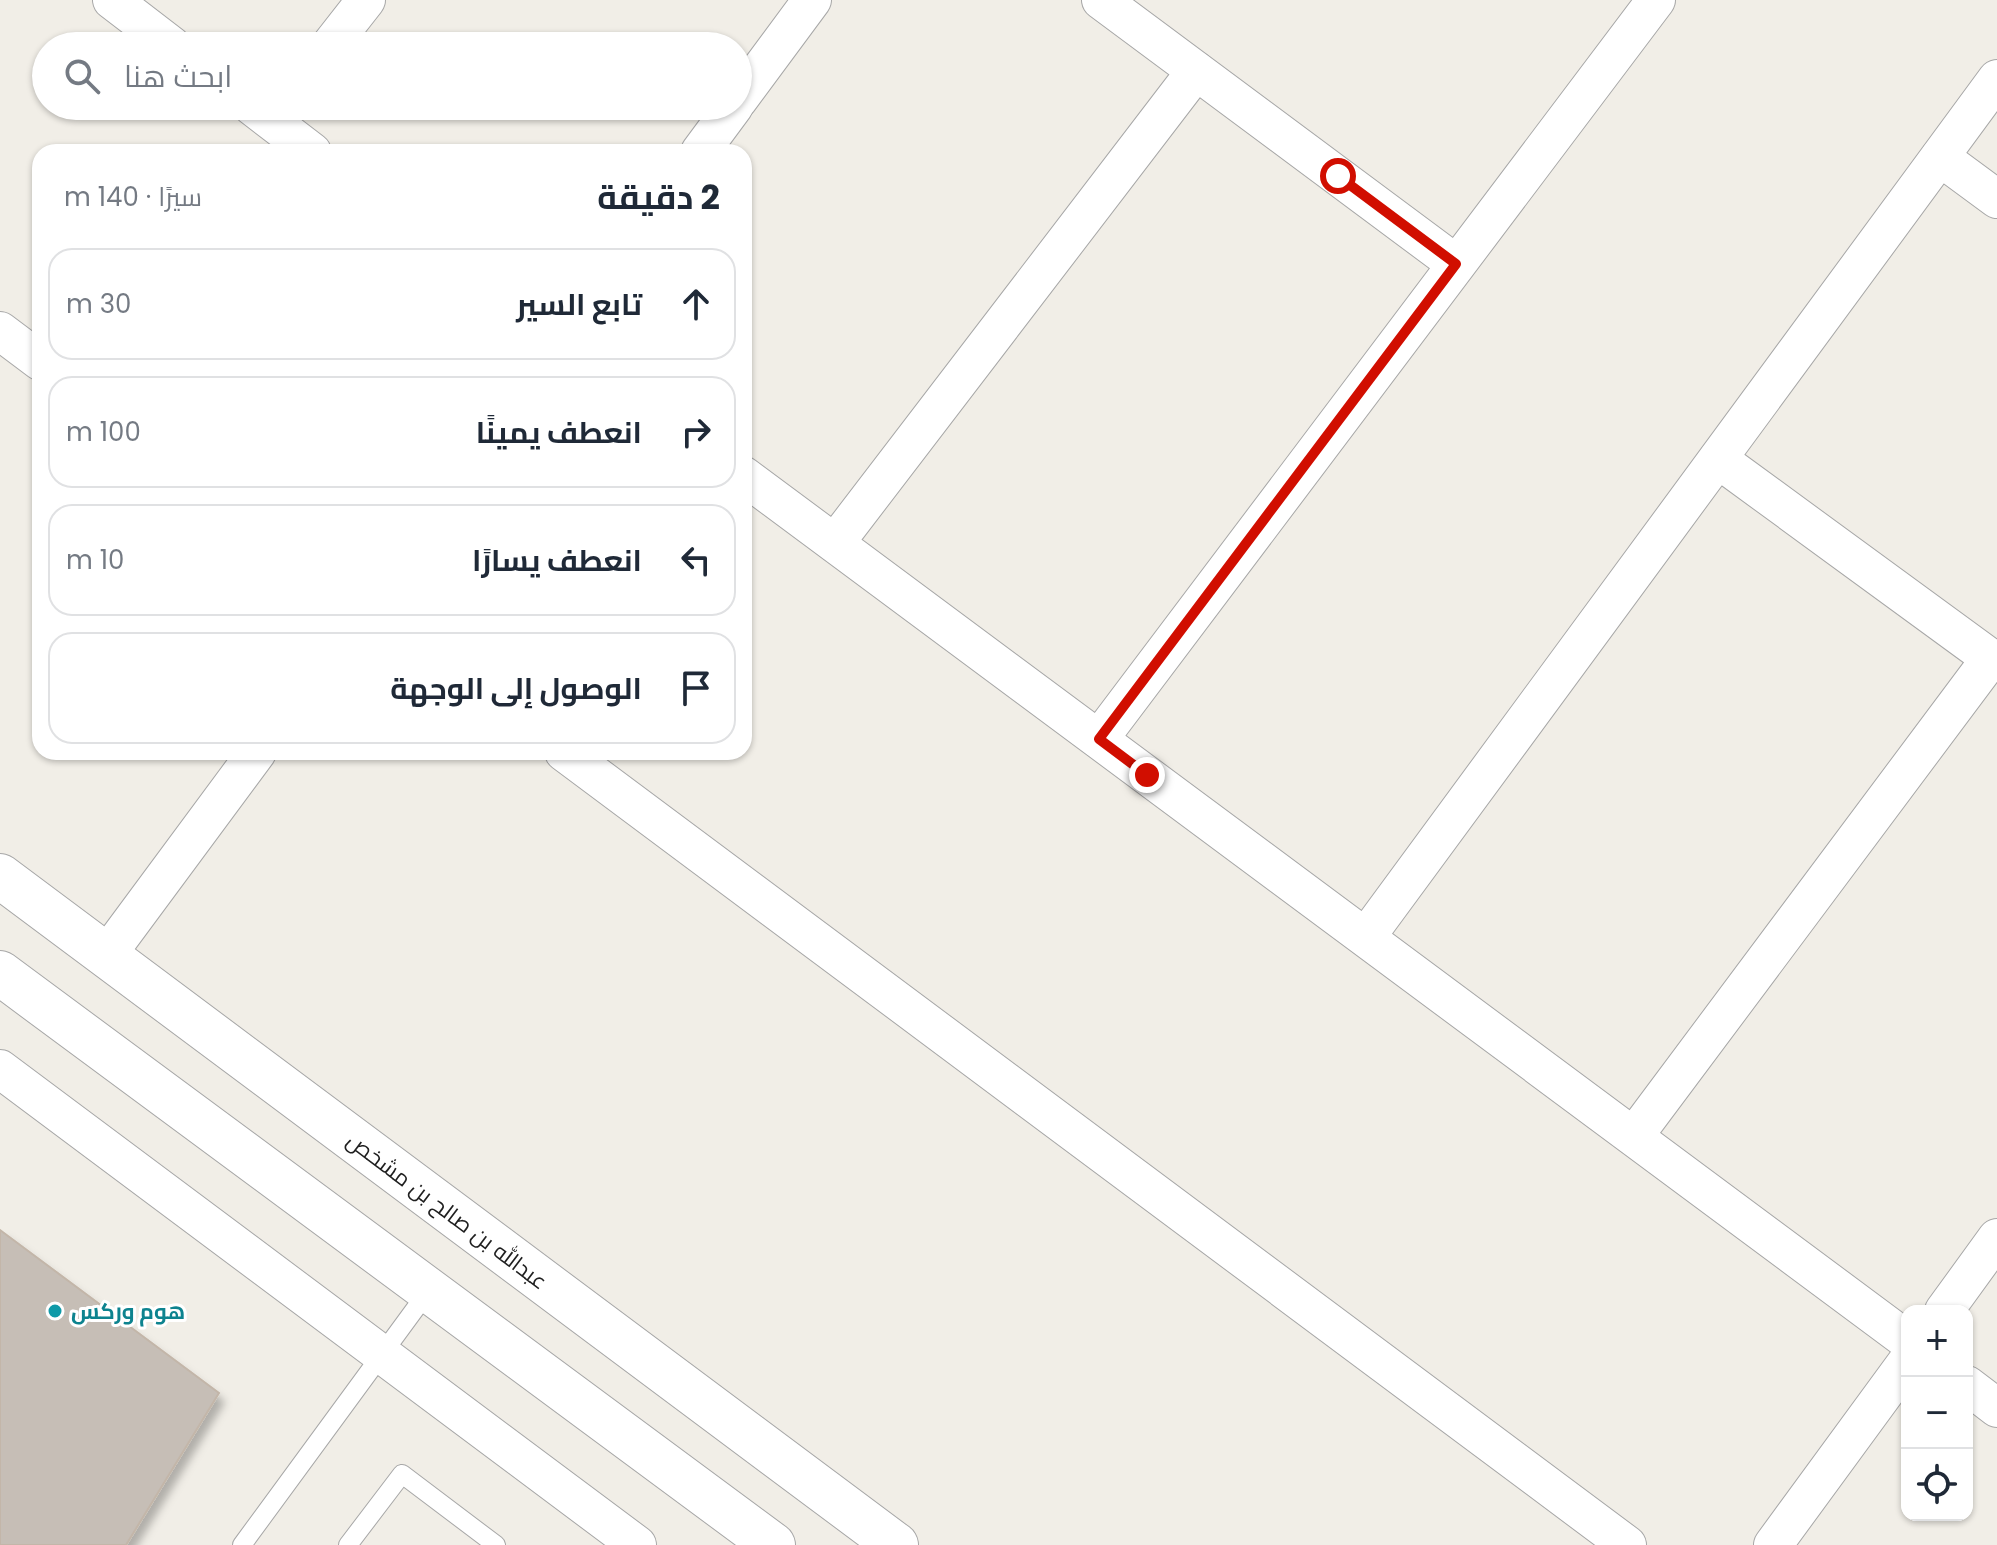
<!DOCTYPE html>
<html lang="ar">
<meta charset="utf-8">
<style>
:root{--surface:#fff;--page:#f6f6f7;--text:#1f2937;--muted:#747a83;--line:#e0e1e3}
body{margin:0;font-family:Poppins,Cairo,sans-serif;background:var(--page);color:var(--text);direction:rtl}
.controls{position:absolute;right:24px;bottom:24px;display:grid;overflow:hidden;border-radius:16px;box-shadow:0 2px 6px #0004}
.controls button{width:72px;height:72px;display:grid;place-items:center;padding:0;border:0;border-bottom:2px solid var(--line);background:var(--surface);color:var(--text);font:40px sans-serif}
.stop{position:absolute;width:24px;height:24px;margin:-18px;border:6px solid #d10e00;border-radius:50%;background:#fff}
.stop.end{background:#d10e00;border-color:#fff;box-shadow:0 2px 8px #0008}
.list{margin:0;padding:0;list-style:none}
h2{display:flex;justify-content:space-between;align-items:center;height:104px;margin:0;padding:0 32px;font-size:34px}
h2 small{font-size:26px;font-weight:400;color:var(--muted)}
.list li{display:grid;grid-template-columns:52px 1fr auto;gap:24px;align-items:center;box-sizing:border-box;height:112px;margin:0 16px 16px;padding:0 16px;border:2px solid var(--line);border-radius:24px}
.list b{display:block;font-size:30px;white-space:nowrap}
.list em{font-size:26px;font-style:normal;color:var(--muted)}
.icon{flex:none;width:44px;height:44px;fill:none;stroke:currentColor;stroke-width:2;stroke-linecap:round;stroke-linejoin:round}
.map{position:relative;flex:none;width:1997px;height:1545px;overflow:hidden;direction:ltr}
.search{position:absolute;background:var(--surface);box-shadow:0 2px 6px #0004;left:32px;top:32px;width:720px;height:88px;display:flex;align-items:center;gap:20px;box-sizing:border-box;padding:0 28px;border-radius:44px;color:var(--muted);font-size:30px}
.panel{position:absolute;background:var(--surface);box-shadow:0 2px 6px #0004;left:32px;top:144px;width:720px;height:616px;border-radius:24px;direction:rtl}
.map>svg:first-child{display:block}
.building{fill:#c6beb6;stroke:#c3b6a9;stroke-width:2;filter:url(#shadow)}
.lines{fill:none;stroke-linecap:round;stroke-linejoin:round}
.service-casing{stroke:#a7a7a7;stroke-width:20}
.minor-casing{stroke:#a7a7a7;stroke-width:40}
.tertiary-casing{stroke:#a7a7a7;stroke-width:46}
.service{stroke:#fff;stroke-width:18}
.minor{stroke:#fff;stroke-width:38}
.tertiary{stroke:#fff;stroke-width:44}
.route{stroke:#d10e00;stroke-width:10}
.culture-dot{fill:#0f9aa8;stroke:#fff;stroke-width:3}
.labels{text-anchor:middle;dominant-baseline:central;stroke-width:6;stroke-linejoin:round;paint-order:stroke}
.street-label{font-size:22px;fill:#202020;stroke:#fff}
.culture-label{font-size:22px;font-weight:bold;fill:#0d838f;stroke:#fff;text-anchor:start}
</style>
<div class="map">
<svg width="1997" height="1545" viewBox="0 0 1997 1545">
<defs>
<filter id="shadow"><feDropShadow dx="5" dy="9" stdDeviation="4" flood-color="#0004"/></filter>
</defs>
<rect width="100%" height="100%" fill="#f1eee7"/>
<path class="building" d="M0,1230l219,163 -93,152h-126z"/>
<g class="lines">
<g class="service-casing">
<g id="service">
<path d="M242,1545l187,-255"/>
<path d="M348,1545l54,-71 94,71"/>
</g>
</g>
<g class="minor-casing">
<g id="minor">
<path d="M112,0l60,46"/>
<path d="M1101,0l355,264"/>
<path d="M330,46l36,-46"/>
<path d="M738,100l74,-100"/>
<path d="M252,106l60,46"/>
<path d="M700,152l34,-46"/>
<path d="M1940,157l57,42"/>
<path d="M0,331l40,30"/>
<path d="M1718,459l279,204"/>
<path d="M744,476l1163,864"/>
<path d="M835,543l361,-472"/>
<path d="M1099,739l557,-739"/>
<path d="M564,752l1063,793"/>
<path d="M1366,937l631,-858"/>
<path d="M106,956l151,-204"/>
<path d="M0,1069l637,476"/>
<path d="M1634,1136l357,-478"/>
<path d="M1944,1311l53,-73"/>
<path d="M1967,1385l30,23"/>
<path d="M1773,1545l134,-183"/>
</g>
</g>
<g class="tertiary-casing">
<g id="tertiary">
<path d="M0,876l896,669"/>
<path d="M0,973l773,572"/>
</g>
</g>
<use href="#service" class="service"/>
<use href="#minor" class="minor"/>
<use href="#tertiary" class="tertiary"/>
</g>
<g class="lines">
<path class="route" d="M1147,775l-48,-36 357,-475 -118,-88"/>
</g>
<circle class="culture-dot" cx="55" cy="1311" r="8"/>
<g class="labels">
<g class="street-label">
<text transform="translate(447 1211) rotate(37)">عبدالله بن صالح بن مشخص</text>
</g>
<g class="culture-label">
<text x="71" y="1311">هوم وركس</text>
</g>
</g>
</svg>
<div class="controls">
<button>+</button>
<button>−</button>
<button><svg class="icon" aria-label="locate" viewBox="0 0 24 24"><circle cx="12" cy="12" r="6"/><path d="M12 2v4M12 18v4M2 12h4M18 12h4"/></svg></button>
</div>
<div class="stop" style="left:1338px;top:176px"></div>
<div class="stop end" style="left:1147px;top:775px"></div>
<div class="search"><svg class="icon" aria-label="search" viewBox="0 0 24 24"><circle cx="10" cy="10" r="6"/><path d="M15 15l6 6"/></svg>ابحث هنا</div>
<section class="panel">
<h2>2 دقيقة<small>سيرًا · 140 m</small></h2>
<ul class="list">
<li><svg class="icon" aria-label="ahead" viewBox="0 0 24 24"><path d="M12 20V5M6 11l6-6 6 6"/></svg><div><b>تابع السير</b></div><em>30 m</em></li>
<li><svg class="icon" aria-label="right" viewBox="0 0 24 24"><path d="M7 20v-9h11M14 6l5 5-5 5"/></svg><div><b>انعطف يمينًا</b></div><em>100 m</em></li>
<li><svg class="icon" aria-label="left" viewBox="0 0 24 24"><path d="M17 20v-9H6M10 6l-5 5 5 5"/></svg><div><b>انعطف يسارًا</b></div><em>10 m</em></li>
<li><svg class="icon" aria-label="arrive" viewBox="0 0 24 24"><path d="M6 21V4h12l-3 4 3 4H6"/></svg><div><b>الوصول إلى الوجهة</b></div></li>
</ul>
</section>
</div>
